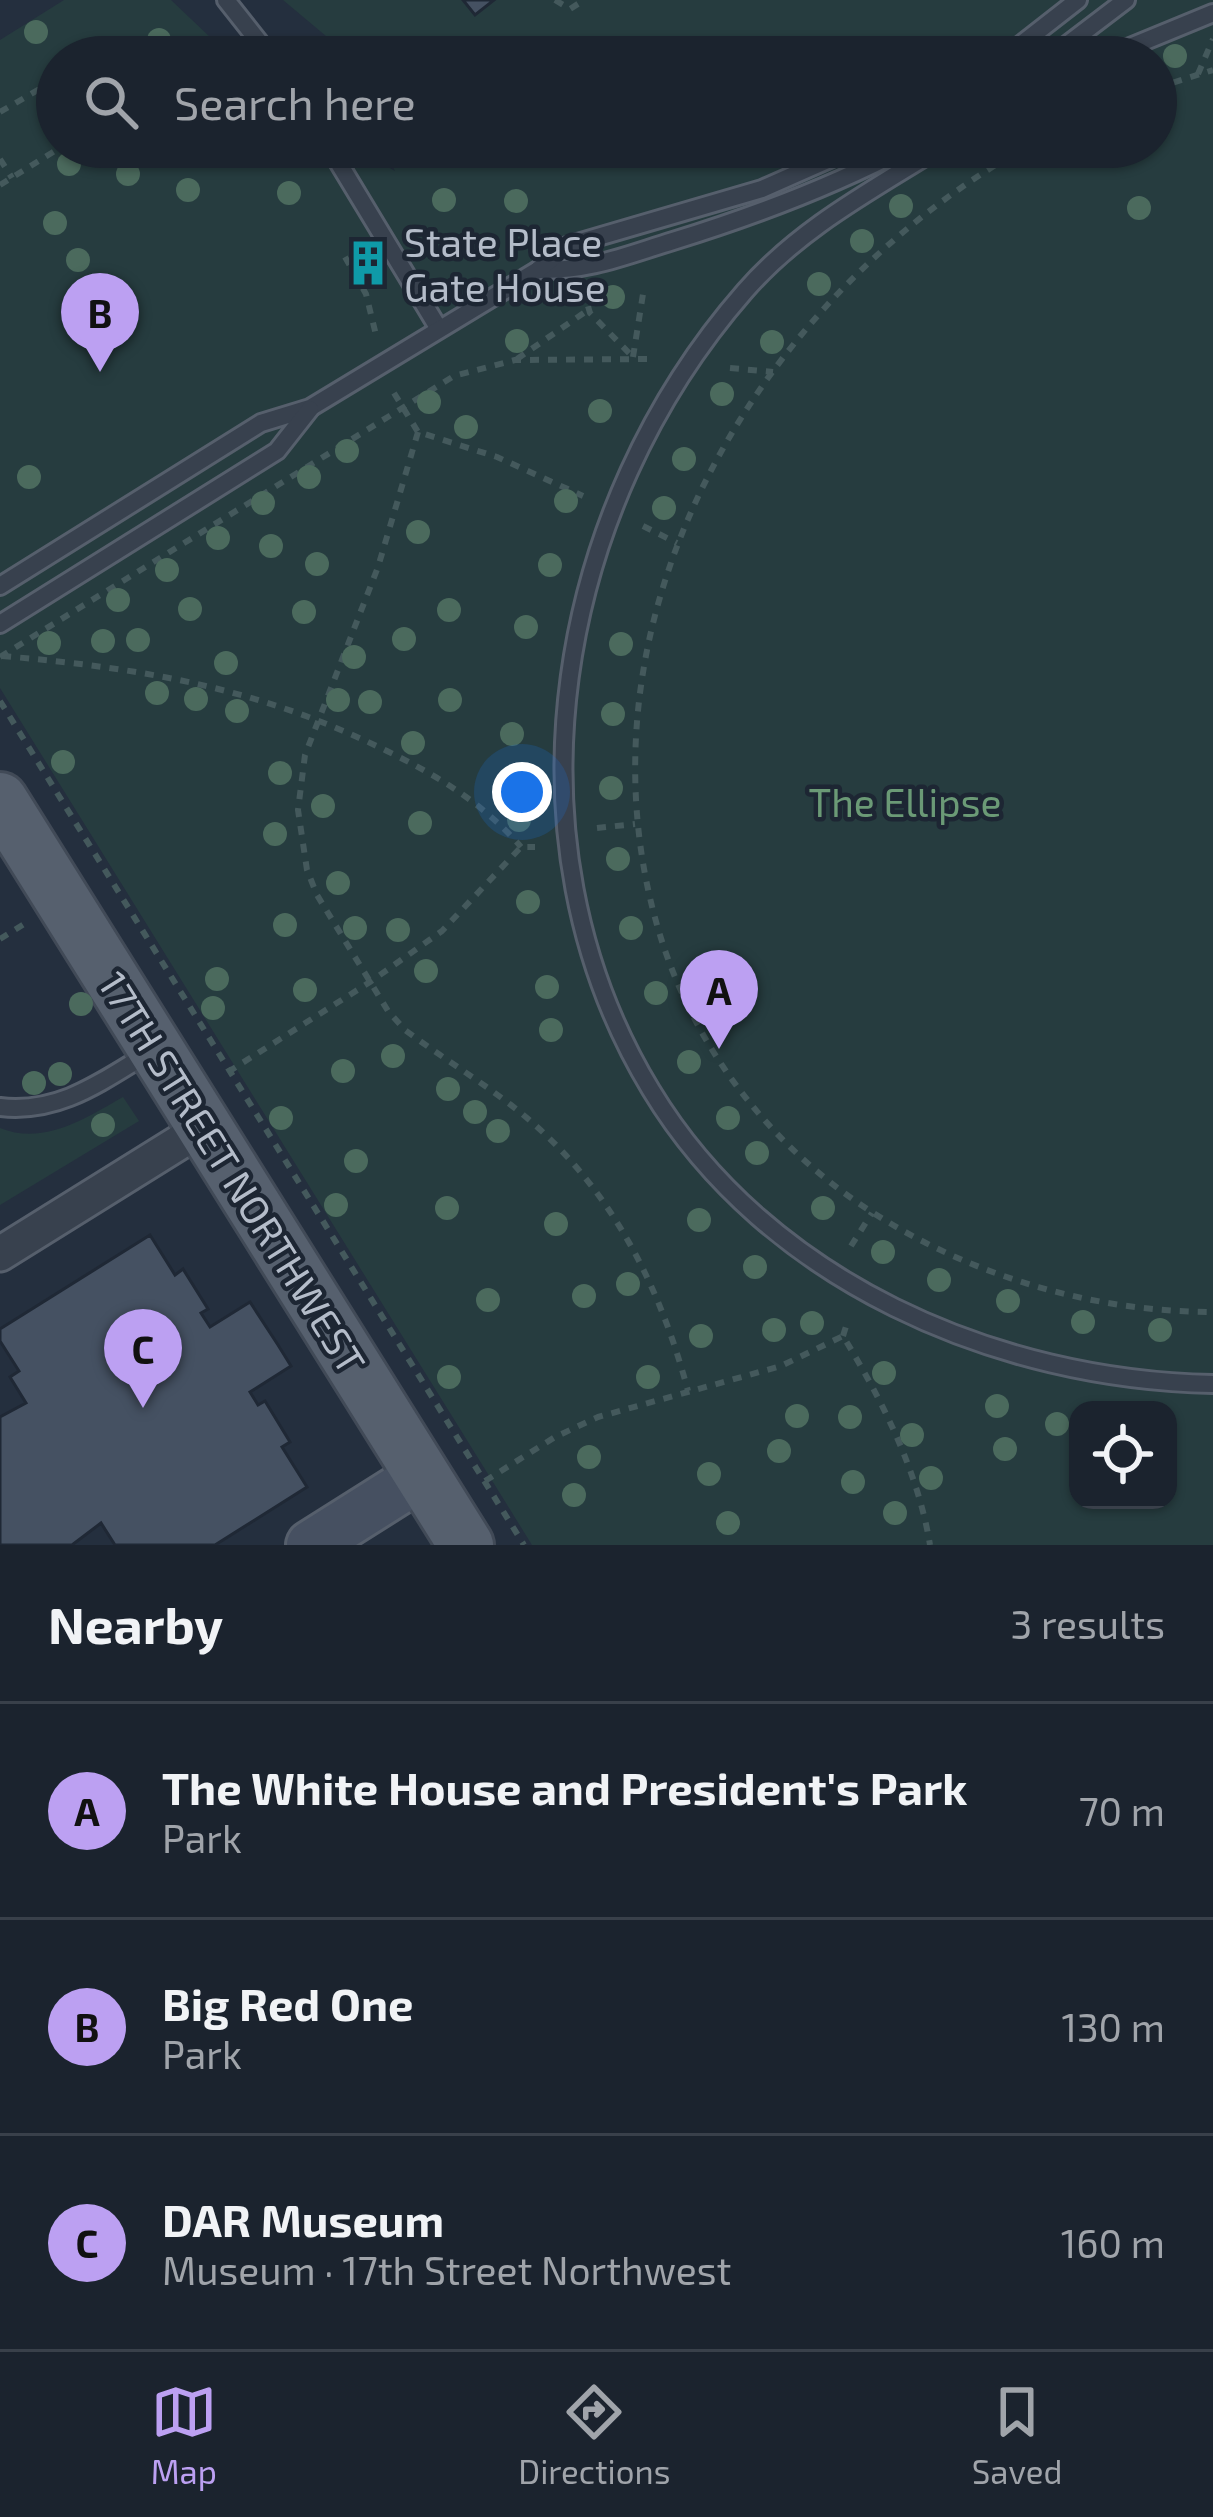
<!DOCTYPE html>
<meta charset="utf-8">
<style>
:root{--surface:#1b232e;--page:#242b36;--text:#f1f3f6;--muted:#a0a4aa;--line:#39404a;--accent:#bca0f2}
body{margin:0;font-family:"Exo 2",sans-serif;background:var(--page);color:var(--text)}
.controls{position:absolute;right:36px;bottom:36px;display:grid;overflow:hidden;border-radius:24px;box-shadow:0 3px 9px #0004}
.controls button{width:108px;height:108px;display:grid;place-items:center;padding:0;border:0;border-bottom:3px solid var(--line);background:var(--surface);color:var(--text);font:60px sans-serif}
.you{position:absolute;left:522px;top:792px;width:42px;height:42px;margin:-30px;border:9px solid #fff;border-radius:50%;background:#1a73e8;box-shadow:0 0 0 18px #1a73e833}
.badge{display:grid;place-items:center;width:78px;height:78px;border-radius:50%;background:var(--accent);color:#111;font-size:39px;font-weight:700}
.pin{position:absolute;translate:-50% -99px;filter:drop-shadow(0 3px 6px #0008)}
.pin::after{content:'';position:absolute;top:63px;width:42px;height:36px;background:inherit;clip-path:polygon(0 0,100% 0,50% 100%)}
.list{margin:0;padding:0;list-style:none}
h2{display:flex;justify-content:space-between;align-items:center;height:156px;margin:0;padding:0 48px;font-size:51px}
h2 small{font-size:39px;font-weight:400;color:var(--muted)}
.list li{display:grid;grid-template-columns:78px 1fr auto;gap:36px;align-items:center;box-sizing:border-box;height:216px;padding:0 48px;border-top:3px solid var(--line)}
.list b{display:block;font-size:45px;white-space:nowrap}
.list p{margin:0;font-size:39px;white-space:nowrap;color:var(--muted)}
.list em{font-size:39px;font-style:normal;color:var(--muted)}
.icon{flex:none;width:66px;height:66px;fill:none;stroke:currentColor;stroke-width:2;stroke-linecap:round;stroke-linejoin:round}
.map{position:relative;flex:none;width:1213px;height:1545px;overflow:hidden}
.search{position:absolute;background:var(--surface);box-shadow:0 3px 9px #0004;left:36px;right:36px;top:36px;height:132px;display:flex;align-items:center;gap:30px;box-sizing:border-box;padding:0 42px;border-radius:66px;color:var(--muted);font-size:45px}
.sheet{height:804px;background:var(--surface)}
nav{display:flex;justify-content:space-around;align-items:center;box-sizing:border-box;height:168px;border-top:3px solid var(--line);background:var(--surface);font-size:33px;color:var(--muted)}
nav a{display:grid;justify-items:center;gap:6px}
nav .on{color:var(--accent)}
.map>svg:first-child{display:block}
.green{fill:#263c3f;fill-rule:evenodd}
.building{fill:#455162;stroke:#1f2835;stroke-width:3}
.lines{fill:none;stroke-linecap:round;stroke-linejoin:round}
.lane-casing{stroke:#565f6c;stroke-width:22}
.street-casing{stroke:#565f6c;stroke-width:39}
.secondary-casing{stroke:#565f6c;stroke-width:54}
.primary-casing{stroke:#414a57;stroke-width:60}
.path{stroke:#44595c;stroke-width:6;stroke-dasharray:9 9;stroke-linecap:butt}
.lane{stroke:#38414e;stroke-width:16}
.street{stroke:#38414e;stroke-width:33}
.secondary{stroke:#465061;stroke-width:48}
.primary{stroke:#56606e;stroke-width:54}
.tree{fill:#4b6a5d}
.labels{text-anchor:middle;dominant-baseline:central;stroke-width:9;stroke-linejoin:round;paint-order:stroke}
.poi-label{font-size:39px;fill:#b4bcc9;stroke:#1d2633;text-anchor:start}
.park-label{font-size:39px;fill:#6b9a76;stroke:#1d2633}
.street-label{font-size:39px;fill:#b4bcc9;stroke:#1d2633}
</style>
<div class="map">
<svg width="1213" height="1545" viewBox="0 0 1213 1545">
<rect width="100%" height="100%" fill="#242f3e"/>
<g class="green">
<path d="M64,0h107l60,57h-174v90h295l43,24 -12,-24h773v-90h-805l-68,-57h930v1545h-681l-532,-857v-648zM1078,1410h90v90h-90z"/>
<path d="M123,1097l16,24 -139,84v-77c44,18 86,-10 123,-31z"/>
</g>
<g class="building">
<path d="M463,0h31l-19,15z"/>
<path d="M150,1235l25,40 8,-6 25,40 -7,4 9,14 40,-25 28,43 13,21 -41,26 8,13 7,-4 25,41 -8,5 25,40 -92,58h-100l-14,-22 -29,22h-72v-128l26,-14 -16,-26 9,-6 -19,-30v-12z"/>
</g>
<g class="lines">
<g class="lane-casing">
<g id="lane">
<path d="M226,0l45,57"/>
<path d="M1005,57l73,-57"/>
<path d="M1051,57l75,-57"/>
<path d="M1106,57l107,-44"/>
<path d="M329,147l110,182"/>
<path d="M941,147c-70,44 -141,81 -196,144 -189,216 -247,547 -94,799 116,192 346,290 562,294"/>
<path d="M538,270c52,1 86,-14 135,-29 81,-25 159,-54 234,-94"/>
<path d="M0,586l261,-163 49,-15 228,-138 29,-24 195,-57 95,-42"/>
<path d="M0,624l277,-173 33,-42"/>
<path d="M0,1107c60,7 102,-26 152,-56"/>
</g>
</g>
<g class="street-casing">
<path id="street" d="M0,1254l204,-127"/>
</g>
<g class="secondary-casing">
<path id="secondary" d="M311,1545l111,-70"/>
</g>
<g class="primary-casing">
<path id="primary" d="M0,800l466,745"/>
</g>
<g class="path">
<path d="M555,0l15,9 14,-9"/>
<path d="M1198,74l15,-35"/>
<path d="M1156,88l57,-18"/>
<path d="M0,112l57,-33"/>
<path d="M1026,147c-268,150 -457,469 -369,778 32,112 102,208 197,275 103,72 233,112 359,112"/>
<path d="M0,159l12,19"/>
<path d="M0,185l61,-38"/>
<path d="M345,257l21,37 11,45"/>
<path d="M583,289l7,24 43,44"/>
<path d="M633,357l10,-63"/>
<path d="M517,359l71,-49"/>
<path d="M730,368l43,4"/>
<path d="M394,393l24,39 79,25 86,39"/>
<path d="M418,432l-40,135 -73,188 -7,55 9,60 10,25 71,116 17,19c35,26 72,49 106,75 94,73 147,173 177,286"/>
<path d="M643,526l34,17"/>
<path d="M2,656c140,12 257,32 385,95 51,25 96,52 134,96"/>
<path d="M0,657l454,-281 61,-16 136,-1"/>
<path d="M0,701l524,844"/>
<path d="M597,828l38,-4"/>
<path d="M0,939l24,-15"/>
<path d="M228,1072l142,-90 72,-51 79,-84h14"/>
<path d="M851,1246l21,-33"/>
<path d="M843,1336l5,-16"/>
<path d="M485,1481l70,-44 43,-20 183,-51 62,-30c39,64 75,135 87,209"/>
</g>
<use href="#lane" class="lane"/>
<use href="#street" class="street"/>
<use href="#secondary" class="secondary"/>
<use href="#primary" class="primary"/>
</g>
<g class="tree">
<circle cx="36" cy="32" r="12"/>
<circle cx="159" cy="40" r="12"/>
<circle cx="1175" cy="56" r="12"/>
<circle cx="69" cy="164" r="12"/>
<circle cx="128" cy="174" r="12"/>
<circle cx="188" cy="190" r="12"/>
<circle cx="289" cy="193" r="12"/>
<circle cx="444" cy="200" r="12"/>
<circle cx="516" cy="201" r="12"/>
<circle cx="901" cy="206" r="12"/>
<circle cx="1139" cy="208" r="12"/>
<circle cx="55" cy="223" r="12"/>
<circle cx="862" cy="241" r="12"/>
<circle cx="78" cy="260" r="12"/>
<circle cx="819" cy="284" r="12"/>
<circle cx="613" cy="297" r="12"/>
<circle cx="517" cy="341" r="12"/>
<circle cx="772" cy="342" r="12"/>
<circle cx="722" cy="394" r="12"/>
<circle cx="429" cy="402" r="12"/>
<circle cx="600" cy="411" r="12"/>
<circle cx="466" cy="427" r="12"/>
<circle cx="347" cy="451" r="12"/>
<circle cx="684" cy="459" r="12"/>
<circle cx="29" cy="477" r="12"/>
<circle cx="309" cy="477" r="12"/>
<circle cx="566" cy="501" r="12"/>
<circle cx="263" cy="503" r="12"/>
<circle cx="664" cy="508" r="12"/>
<circle cx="418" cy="532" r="12"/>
<circle cx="218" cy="538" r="12"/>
<circle cx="271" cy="546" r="12"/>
<circle cx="317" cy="564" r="12"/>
<circle cx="550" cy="565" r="12"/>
<circle cx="167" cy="570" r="12"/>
<circle cx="118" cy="600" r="12"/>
<circle cx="190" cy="609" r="12"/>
<circle cx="449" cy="610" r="12"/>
<circle cx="304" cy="612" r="12"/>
<circle cx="526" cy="627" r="12"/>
<circle cx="404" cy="639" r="12"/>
<circle cx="138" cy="640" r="12"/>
<circle cx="103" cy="641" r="12"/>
<circle cx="49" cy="643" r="12"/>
<circle cx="621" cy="644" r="12"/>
<circle cx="354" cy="657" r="12"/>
<circle cx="226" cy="663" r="12"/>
<circle cx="157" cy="693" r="12"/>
<circle cx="196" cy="699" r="12"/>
<circle cx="338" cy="700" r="12"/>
<circle cx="450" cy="700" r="12"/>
<circle cx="370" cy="702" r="12"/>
<circle cx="237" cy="711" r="12"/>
<circle cx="613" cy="714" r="12"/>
<circle cx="512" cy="734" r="12"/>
<circle cx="413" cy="743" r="12"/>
<circle cx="63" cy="762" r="12"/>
<circle cx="280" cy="773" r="12"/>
<circle cx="611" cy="788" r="12"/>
<circle cx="323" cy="806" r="12"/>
<circle cx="519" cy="820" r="12"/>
<circle cx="420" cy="823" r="12"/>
<circle cx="275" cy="834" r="12"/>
<circle cx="618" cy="859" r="12"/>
<circle cx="338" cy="883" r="12"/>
<circle cx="528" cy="902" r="12"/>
<circle cx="285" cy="925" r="12"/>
<circle cx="355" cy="928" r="12"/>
<circle cx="631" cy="928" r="12"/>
<circle cx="398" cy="930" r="12"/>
<circle cx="426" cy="971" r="12"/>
<circle cx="217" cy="979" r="12"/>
<circle cx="547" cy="987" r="12"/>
<circle cx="305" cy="990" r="12"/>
<circle cx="656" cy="993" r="12"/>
<circle cx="81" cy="1004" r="12"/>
<circle cx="213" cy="1008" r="12"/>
<circle cx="551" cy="1030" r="12"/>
<circle cx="393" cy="1056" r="12"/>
<circle cx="689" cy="1062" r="12"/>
<circle cx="343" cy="1071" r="12"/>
<circle cx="60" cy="1074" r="12"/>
<circle cx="34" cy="1083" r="12"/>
<circle cx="448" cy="1089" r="12"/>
<circle cx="475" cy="1112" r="12"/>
<circle cx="281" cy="1118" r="12"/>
<circle cx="728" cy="1118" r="12"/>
<circle cx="103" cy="1125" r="12"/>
<circle cx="498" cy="1131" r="12"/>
<circle cx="757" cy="1153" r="12"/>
<circle cx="356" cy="1161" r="12"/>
<circle cx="336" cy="1205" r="12"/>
<circle cx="447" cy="1208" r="12"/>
<circle cx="823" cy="1208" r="12"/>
<circle cx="699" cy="1220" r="12"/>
<circle cx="556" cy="1224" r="12"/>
<circle cx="883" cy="1252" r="12"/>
<circle cx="755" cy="1267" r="12"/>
<circle cx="939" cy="1280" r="12"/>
<circle cx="628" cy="1284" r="12"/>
<circle cx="584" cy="1296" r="12"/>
<circle cx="488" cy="1300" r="12"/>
<circle cx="1008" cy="1301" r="12"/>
<circle cx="1083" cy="1322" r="12"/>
<circle cx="812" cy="1323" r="12"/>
<circle cx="774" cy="1330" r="12"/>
<circle cx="1160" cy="1330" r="12"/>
<circle cx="701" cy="1336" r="12"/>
<circle cx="884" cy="1373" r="12"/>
<circle cx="449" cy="1377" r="12"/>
<circle cx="648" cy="1377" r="12"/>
<circle cx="997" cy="1406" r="12"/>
<circle cx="797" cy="1416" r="12"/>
<circle cx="850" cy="1417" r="12"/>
<circle cx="1057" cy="1424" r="12"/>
<circle cx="912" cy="1435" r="12"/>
<circle cx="1005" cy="1449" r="12"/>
<circle cx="779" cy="1451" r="12"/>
<circle cx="589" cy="1457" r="12"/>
<circle cx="709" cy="1474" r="12"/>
<circle cx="931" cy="1478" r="12"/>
<circle cx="853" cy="1482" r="12"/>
<circle cx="574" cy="1495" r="12"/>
<circle cx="895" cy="1513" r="12"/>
<circle cx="728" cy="1523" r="12"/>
</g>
<defs>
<g id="building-bare" transform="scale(3.6)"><path d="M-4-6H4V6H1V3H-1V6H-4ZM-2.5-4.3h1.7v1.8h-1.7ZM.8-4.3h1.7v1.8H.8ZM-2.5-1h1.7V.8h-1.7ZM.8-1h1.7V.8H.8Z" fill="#0f9aa8" stroke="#1d2633" stroke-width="2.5" paint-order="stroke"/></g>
</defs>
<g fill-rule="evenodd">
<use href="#building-bare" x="368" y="263"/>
</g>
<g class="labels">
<g class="poi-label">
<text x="404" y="241">State Place<tspan x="404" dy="45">Gate House</tspan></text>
</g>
<g class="park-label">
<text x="905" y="801">The Ellipse</text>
</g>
<g class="street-label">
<text transform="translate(233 1172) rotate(58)">17TH STREET NORTHWEST</text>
</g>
</g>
</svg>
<div class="controls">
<button><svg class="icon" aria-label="locate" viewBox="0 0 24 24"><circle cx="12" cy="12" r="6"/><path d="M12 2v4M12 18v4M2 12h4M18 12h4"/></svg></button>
</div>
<div class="you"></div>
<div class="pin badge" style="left:719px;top:1049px">A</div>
<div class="pin badge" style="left:100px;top:372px">B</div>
<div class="pin badge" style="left:143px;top:1408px">C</div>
<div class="search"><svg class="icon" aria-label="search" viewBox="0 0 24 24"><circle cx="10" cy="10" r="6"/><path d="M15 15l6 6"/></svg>Search here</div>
</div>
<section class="sheet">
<h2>Nearby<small>3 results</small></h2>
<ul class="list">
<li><span class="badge">A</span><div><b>The White House and President's Park</b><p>Park</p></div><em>70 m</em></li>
<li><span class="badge">B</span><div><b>Big Red One</b><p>Park</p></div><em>130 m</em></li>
<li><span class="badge">C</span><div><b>DAR Museum</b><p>Museum · 17th Street Northwest</p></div><em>160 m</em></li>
</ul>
</section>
<nav>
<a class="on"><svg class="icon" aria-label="map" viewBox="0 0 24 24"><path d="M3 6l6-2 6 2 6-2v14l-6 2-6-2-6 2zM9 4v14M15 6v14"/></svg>Map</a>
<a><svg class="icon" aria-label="directions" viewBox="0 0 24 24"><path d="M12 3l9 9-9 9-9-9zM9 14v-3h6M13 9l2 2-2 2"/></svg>Directions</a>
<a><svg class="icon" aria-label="saved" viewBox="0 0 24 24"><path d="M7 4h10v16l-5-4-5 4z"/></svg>Saved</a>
</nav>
